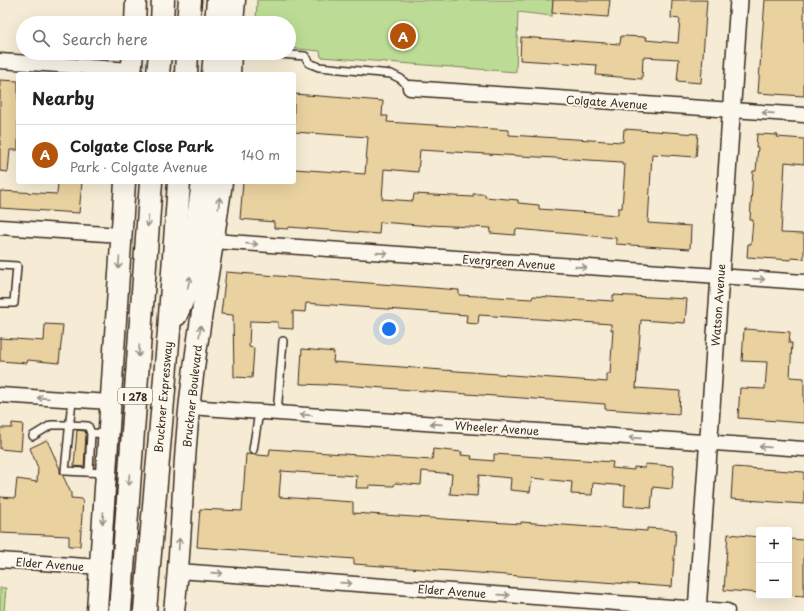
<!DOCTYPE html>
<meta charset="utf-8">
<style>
:root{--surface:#fff;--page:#f2f2f2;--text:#222;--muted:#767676;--line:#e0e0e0;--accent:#b45309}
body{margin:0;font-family:"Playpen Sans",sans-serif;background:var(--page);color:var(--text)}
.controls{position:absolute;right:12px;bottom:12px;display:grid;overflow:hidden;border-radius:4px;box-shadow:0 4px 16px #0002}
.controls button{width:36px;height:36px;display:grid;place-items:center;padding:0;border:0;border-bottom:1px solid var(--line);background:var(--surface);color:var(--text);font:20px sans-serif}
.you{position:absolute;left:389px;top:329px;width:14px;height:14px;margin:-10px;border:3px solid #fff;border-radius:50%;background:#1a73e8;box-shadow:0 0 0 6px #1a73e833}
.badge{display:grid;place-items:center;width:26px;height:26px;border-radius:50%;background:var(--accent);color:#fff;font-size:13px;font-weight:700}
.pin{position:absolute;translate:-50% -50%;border:2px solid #fff;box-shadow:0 1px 4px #0006}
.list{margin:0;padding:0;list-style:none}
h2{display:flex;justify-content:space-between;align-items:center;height:52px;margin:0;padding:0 16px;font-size:17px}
h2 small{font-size:13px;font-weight:400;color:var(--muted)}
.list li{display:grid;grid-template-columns:26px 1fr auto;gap:12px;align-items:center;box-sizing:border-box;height:60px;padding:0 16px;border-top:1px solid var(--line)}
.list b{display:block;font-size:15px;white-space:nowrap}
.list p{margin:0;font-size:13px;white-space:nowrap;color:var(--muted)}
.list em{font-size:13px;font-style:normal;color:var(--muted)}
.icon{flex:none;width:22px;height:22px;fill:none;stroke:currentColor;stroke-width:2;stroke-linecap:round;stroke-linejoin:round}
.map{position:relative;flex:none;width:804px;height:611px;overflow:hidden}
.search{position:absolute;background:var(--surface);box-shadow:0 4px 16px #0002;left:16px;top:16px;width:280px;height:44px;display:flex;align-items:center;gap:10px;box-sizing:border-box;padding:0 14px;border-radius:22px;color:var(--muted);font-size:15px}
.panel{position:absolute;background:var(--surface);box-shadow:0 4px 16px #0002;left:16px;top:72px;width:280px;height:112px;border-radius:4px}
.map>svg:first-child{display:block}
.green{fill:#bcdc95;stroke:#7c835a}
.building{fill:#ead2a0;stroke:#3b2a1e;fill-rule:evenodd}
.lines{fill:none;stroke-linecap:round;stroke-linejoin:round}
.service-casing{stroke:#3b2a1e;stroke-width:10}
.minor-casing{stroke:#3b2a1e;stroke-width:17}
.tertiary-casing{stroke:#3b2a1e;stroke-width:20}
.secondary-casing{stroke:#3b2a1e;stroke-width:23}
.motorway-casing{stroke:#3b2a1e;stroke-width:25}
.service{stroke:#fbf7ec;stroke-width:7}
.minor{stroke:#fbf7ec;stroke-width:14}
.tertiary{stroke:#fbf7ec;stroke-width:17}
.secondary{stroke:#fbf7ec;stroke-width:20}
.motorway{stroke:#fbf7ec;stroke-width:22}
.oneway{stroke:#9b9085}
.labels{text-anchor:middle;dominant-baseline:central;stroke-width:4;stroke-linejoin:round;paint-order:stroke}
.shield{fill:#fbf7ec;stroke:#75685c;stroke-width:1}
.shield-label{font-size:10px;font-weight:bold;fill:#3b2a1e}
.street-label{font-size:11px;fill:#3b2a1e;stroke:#fbf7ec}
</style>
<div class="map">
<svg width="804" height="611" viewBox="0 0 804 611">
<rect width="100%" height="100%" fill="#f6ecd5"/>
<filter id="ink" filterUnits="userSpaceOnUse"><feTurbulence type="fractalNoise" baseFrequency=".025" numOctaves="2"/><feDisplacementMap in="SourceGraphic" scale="8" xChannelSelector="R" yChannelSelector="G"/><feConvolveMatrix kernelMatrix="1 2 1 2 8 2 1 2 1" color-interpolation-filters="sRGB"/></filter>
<g filter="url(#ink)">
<g class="green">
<path d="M257,0h296l-1,16 -34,-4 -2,60 -195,-15 -1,-6 -31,-3v-25h-33z"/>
<path d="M0,588h6l-2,23h-4z"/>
</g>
<g class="building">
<path d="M553,0h57l-2,17 -56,-4z"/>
<path d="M672,0h35l-6,83 -24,-2 2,-22 -36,-2 -1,22 -46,-4 1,-10 -77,-5 1,-23 99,7 1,-8 26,1 -1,3 32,3 2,-24 -9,-1z"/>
<path d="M765,0h39v96l-46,-3z"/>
<path d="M0,80l18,1v69h-8l-2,22 -8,-1z"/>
<path d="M294,94l89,7 -1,15h6l-1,6 122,8v5l114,7 1,-13 74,5 -2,23 -44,-3 -4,69 43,3 -1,23 -74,-5v-6l-100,-9 -1,6 -25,-2 1,-5 -60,-3v1l-51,-4 -1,12 -90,-7 -1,2 -14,-1v-6l-34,-3 3,-37h51v-13l71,5 3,-37 -74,-5zM420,150l202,12v3h3l-3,43h-4v7l-79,-6v-4l-21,-2v-3l-33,-3v-3h-12v3l-59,-3 -1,7 -31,-2 2,-30 34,3z"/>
<path d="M757,134l21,1 -1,2 27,2v25l-19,-2 -4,71 23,1v25l-13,-1v2l-44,-3 1,-13h3l2,-24h-3l3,-49h3l2,-24h-2z"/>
<path d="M58,182h24l-3,31 -79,-5v-17l57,3z"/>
<path d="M226,272l233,18v5l73,4 1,-3 80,5v-6l74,4 -2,24 -44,-3 -5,68 44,3 -1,23 -74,-5v-5l-262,-19 -16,-1v1l-27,-1 2,-35 32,3 -1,10 274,20v-8h3l3,-44h-2v-6l-132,-9 -1,9 -12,-1 1,-8 -161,-12 -1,9 -12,-1v18l-15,-1v-6l-28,-1 -1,26 5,1 -2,30 -18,-1 -1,-62 -12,-1z"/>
<path d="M45,324l18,1 -4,38 -31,-3 -1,3 -27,-2v-23l44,3z"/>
<path d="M744,329l46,3 -1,11h3l-2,34 14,1v45l-66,-5 2,-30 25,1 2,-27 -25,-1z"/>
<path d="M12,423l11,1 -2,27 -21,-2v-21h12z"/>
<path d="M77,430l8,1 1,3 -2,33 -10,-1z"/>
<path d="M47,440l13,29v4l3,3 8,17v5l12,1 -3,47h-11v-10l-69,-3v-36l15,1 2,-19 20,3 1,-14 -8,-20z"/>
<path d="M270,449l162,11 1,-11 29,3 -1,3 11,1 -1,3 23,2v-7l119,8 -1,6 22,2v-3l11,1v-4l29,2 -2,23 -19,-2 -2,21 -27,-2 1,-20 -32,-3 -1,12 -21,-1 1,-12 -40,-4 -2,14 -20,-2 1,-12 -32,-3 -2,21 -27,-2 2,-20 -30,-3 -1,14 -26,-2 -1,3 -25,-1v3h-13l1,-12 -76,-5 -2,26 74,5v11l168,11v-2l126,9v-3l29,2 -4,57 -318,-23v-5l-157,-12 3,-38 42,2 4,-57 23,2z"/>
<path d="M733,467l71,5v32l-73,-5z"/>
<path d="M728,534l31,3v56l-35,-3z"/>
<path d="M789,539l15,1v56l-15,-1z"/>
</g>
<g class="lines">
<g class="service-casing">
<g id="service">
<path d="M266,53l39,3 4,7 10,4 72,7 10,5 9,9"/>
<path d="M0,265l17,1 -3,37h-14"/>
<path d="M72,400l-7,71 41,2"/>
<path d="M277,413l6,-72"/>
<path d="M33,436l18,-11h19l18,1 3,7 17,1"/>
<path d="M253,450l6,-38"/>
<path d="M89,472l2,-39"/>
</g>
</g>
<g class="minor-casing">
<g id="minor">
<path d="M0,61l132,9"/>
<path d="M410,88l394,27"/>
<path d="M0,227l121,8"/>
<path d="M213,241l591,41"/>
<path d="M0,395l110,7"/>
<path d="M189,407l615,42"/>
<path d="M0,560l100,7"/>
<path d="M178,571l549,40"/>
</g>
</g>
<g class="tertiary-casing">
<path id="tertiary" d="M697,611l42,-611"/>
</g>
<g class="secondary-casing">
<g id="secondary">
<path d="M135,23l1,-23"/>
<path d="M233,23l2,-23"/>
<path d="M131,74l2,-21"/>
<path d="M230,74l1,-21"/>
<path d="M97,611l28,-429"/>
<path d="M174,611c9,-76 8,-152 18,-227 8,-68 21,-135 30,-202"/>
</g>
</g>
<g class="motorway-casing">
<g id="motorway">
<path d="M162,23l1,-23"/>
<path d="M188,23l2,-23"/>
<path d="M216,23l2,-23"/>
<path d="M158,74l2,-21"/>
<path d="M186,74l1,-21"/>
<path d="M213,74l2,-21"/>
<path d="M176,315l13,-30 14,-103"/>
<path d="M120,611l31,-429"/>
<path d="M145,611l24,-280 10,-149"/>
</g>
</g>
<use href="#service" class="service"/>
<use href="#minor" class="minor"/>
<use href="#tertiary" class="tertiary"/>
<use href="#secondary" class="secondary"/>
<use href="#motorway" class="motorway"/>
</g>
<defs><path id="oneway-shaft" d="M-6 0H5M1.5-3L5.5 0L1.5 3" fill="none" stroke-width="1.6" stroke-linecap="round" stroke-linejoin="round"/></defs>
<g class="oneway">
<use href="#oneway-shaft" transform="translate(768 113) rotate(-176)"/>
<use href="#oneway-shaft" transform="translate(219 203) rotate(-82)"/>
<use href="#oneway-shaft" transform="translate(148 221) rotate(94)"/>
<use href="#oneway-shaft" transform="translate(252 244) rotate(4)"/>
<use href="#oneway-shaft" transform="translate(382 253) rotate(4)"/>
<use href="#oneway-shaft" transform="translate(119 263) rotate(94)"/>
<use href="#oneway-shaft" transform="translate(581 267) rotate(4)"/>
<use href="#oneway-shaft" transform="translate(759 279) rotate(4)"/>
<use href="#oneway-shaft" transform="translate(189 282) rotate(-77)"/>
<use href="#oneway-shaft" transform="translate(200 331) rotate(-82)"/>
<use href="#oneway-shaft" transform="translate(139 351) rotate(94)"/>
<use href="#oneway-shaft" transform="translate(43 398) rotate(-176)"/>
<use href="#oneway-shaft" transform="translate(306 415) rotate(-176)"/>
<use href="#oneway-shaft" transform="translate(436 424) rotate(-176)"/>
<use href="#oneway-shaft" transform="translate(635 438) rotate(-176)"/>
<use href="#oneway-shaft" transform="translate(765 447) rotate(-176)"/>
<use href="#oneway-shaft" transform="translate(129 480) rotate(94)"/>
<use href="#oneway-shaft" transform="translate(103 518) rotate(94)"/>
<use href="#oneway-shaft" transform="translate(179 544) rotate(-86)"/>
<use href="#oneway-shaft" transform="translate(217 573) rotate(4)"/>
<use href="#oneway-shaft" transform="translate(346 583) rotate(4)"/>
<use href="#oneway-shaft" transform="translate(504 595) rotate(4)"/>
</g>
</g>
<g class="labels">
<rect class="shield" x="118" y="388" width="34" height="16" rx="3"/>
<g class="shield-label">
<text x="135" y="396">I 278</text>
</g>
<g class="street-label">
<text transform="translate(607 102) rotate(4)">Colgate Avenue</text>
<text transform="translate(509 262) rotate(4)">Evergreen Avenue</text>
<text transform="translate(718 305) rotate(-86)">Watson Avenue</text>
<text transform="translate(192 396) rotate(-84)">Bruckner Boulevard</text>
<text transform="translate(163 397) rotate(-85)">Bruckner Expressway</text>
<text transform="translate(497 428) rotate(4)">Wheeler Avenue</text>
<text transform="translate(50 564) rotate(4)">Elder Avenue</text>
<text transform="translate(452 591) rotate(4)">Elder Avenue</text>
</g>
</g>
</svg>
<div class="controls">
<button>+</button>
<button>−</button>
</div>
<div class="you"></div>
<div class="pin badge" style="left:403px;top:36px">A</div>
<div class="search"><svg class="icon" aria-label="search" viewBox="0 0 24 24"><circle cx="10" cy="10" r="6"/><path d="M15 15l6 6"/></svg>Search here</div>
<section class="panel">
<h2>Nearby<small></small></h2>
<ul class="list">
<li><span class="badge">A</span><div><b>Colgate Close Park</b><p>Park · Colgate Avenue</p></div><em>140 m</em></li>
</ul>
</section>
</div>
